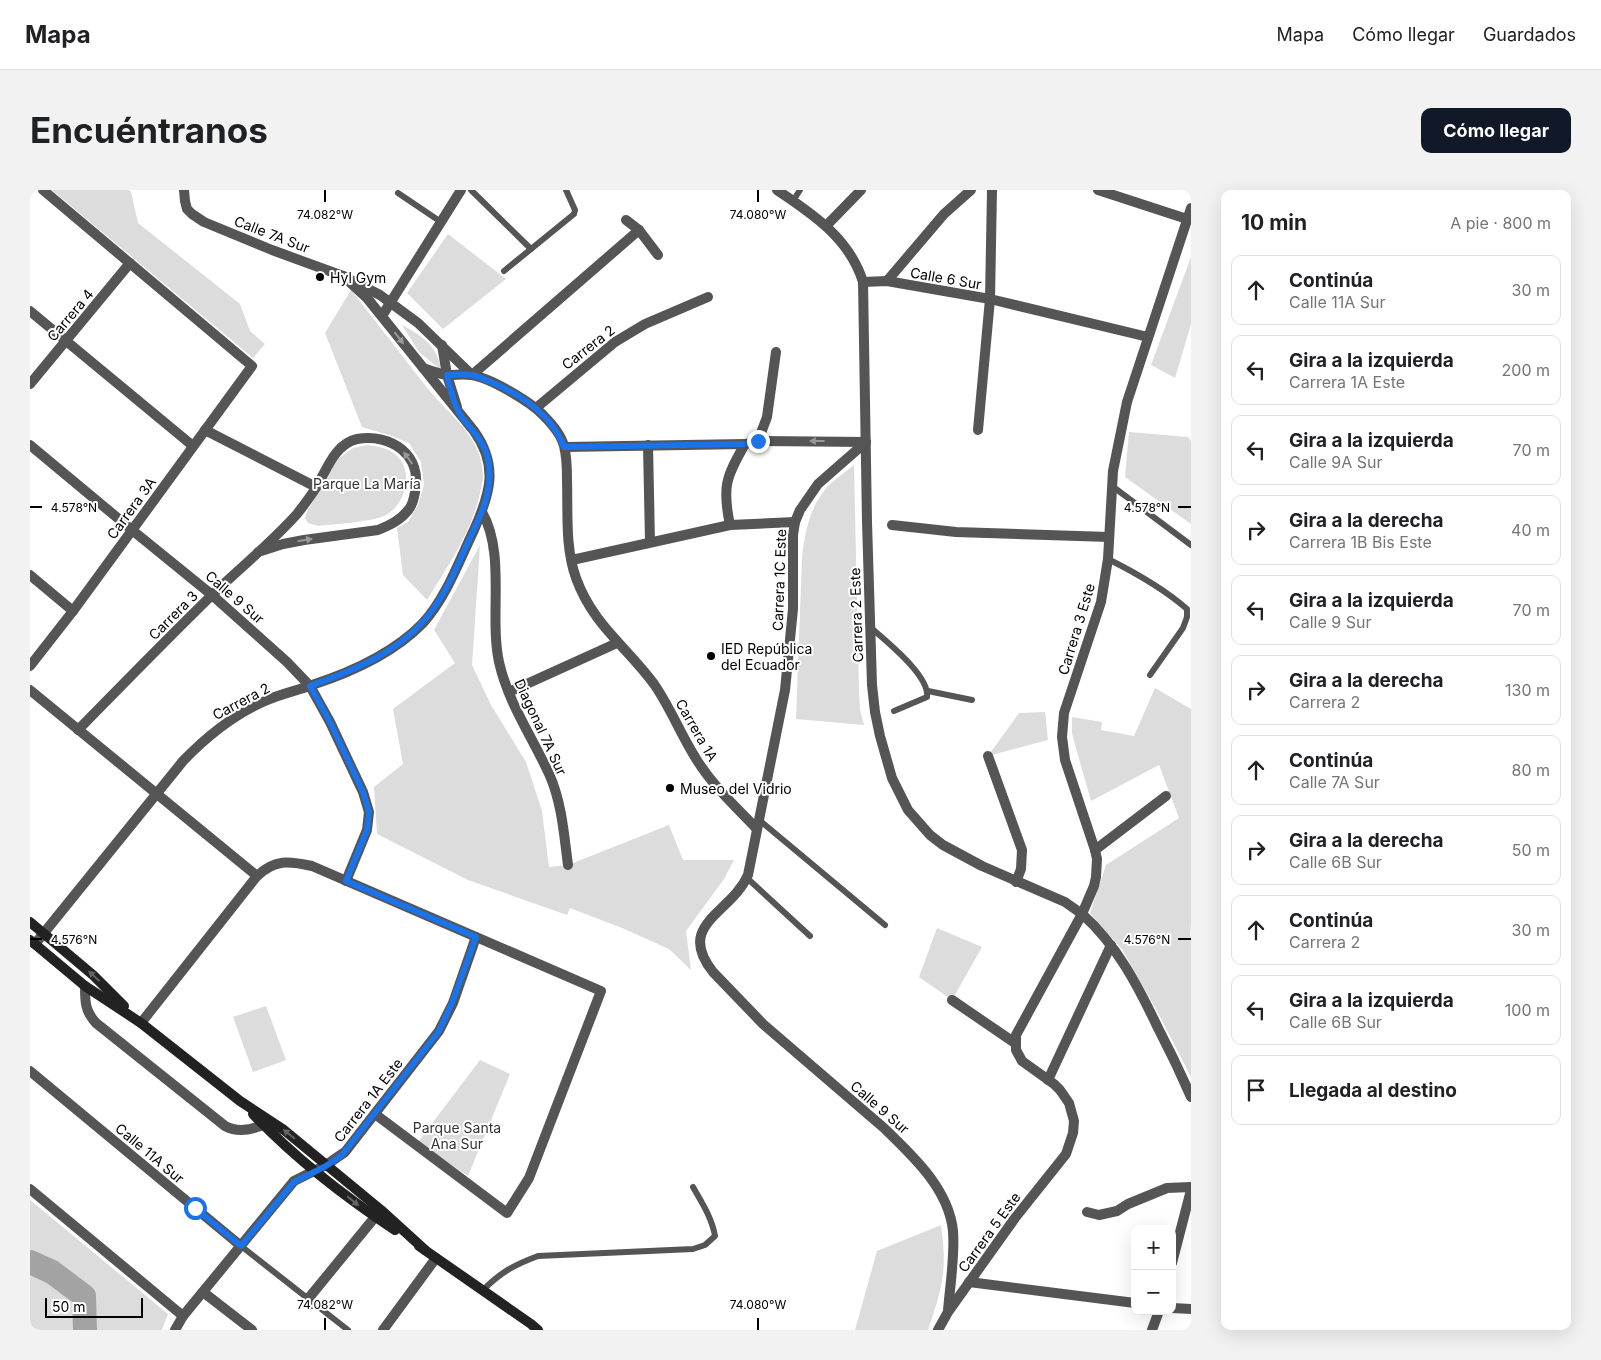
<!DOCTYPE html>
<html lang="es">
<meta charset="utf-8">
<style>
:root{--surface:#fff;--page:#f2f2f2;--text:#202124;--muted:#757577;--line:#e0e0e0;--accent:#111827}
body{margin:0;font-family:Inter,sans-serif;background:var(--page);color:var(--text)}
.controls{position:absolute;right:15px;bottom:15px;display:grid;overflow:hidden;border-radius:10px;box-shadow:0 5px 20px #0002}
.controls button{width:45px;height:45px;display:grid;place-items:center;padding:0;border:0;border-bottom:1px solid var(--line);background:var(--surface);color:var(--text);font:25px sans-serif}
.scale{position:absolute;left:15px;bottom:12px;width:98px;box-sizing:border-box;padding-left:5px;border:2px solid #000;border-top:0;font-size:14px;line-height:18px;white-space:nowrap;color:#000;-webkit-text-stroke:4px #fff;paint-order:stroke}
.stop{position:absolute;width:15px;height:15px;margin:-11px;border:4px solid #1a73e8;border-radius:50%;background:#fff}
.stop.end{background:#1a73e8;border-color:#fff;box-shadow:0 1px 5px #0008}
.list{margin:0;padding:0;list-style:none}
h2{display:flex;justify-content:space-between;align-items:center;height:65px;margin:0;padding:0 20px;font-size:21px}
h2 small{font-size:16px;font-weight:400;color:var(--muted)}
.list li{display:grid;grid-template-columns:32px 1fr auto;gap:15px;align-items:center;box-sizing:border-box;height:70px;margin:0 10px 10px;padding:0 10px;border:1px solid var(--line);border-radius:10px}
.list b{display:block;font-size:19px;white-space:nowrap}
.list p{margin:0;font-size:16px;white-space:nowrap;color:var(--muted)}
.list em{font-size:16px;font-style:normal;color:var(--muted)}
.icon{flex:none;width:28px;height:28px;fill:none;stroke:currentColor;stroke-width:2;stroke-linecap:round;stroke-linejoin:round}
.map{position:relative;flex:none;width:1161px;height:1140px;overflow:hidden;border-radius:10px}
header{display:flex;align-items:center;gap:30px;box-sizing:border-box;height:70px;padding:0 25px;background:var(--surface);border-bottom:1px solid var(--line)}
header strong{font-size:24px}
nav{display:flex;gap:28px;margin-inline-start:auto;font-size:18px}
.intro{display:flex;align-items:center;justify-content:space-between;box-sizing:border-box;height:120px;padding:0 30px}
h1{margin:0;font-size:35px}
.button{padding:12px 22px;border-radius:10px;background:var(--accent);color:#fff;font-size:18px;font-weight:700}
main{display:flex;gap:30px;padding:0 30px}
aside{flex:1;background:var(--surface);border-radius:10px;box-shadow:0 5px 20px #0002}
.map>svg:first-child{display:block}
.green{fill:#dcdcdc}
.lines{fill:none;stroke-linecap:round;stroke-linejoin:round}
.river{stroke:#a3a3a3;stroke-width:24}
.service{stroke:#555;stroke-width:6}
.minor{stroke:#555;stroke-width:10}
.tertiary{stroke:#555;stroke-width:10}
.secondary{stroke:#222;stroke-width:10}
.oneway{fill:#999}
.oneway2{fill:#646464}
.route{stroke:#1a73e8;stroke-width:6}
.ticks{fill:none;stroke:#000;stroke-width:2}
.poi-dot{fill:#000;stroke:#fff;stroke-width:2}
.labels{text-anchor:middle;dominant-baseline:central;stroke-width:4;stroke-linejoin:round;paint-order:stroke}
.street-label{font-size:14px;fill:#000;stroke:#fff}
.poi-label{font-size:14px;fill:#000;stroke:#fff;text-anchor:start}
.park-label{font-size:14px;fill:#333;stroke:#fff}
.ticks-label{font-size:12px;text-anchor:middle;fill:#000;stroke:#fff;stroke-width:4;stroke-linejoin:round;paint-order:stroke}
</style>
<header>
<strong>Mapa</strong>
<nav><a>Mapa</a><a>Cómo llegar</a><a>Guardados</a></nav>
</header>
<div class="intro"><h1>Encuéntranos</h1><a class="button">Cómo llegar</a></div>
<main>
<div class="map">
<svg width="1161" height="1140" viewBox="0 0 1161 1140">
<rect width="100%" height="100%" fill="#fff"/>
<g class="green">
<path d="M22,0h77l2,2 7,31 102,81 10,27 15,13 -12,14z"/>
<path d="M418,44l58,45 -63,50 -36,-36z"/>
<path d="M1161,67v67l-16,54 -24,-13z"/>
<path d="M321,100c26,33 51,66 77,99 21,26 53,47 55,84 1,5 -1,10 -2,15 -7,40 -33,78 -54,112l-24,-25 -6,-47 11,-6 10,-17 6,-20 -3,-23 -12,-19 -20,-8 -27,-8 -37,-94z"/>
<path d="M372,135c20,11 35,20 39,45l-22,-18z"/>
<path d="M1099,242l59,5 3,4v83l-66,-47z"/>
<path d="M337,255c10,1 21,3 29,10 18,15 10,49 -10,60 -13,7 -52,9 -68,11l-10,-3 -3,-5 2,-6 31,-53 15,-11z"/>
<path d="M824,275l5,228 1,16 4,16 -68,-6 6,-161c3,-27 8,-53 27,-73 8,-7 17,-14 25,-20z"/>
<path d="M450,355l-8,120 19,40 35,57 16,49 7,56 19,-2 101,-40 14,35h51l-10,19 -38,52 5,39 -22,-21 -47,-21 -52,-20 -3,7 -99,-35 -91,-46 -3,-47 29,-23 -10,-55 62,-46 -21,-33z"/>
<path d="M1125,498l36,21v216l-1,11 1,1v140l-35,-68 -34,-60 -32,-36 16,-48 73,-47 -20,-53 -68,36 -19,-67v-17l30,5 -1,8 33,6z"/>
<path d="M1015,522l3,28 -60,16 31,-43z"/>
<path d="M907,738l45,19 -30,53 -33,-23z"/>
<path d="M236,816l20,54 -33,12 -20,-55z"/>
<path d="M450,870l30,14 -42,102 -50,-34z"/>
<path d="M0,1010l138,114 -6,16h-132z"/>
<path d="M911,1035c2,16 4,32 2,48 -2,19 -9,39 -15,57h-73l22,-79z"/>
</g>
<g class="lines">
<path class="river" d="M0,1072l22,10 32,24 1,34"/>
<g class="service">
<path d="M441,0l60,59"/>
<path d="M368,3l43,29"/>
<path d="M763,11l7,-11"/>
<path d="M474,81l70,-57 1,-4 -9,-20"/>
<path d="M1082,296l79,59"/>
<path d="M1078,369c28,14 55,29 79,50v8l-4,11 -33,47"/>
<path d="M840,437c15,13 60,49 57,70l-33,14"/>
<path d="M898,501l44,9"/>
<path d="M728,629l127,106"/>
<path d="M717,688l63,58"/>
<path d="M211,1056l107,84"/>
<path d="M453,1100c18,-18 31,-25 55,-34l155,-7 12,-4 10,-9c-3,-18 -13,-33 -22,-49"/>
</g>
<g class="minor">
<path d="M1068,0l89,29"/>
<path d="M596,30l13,10 19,25"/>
<path d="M796,36l35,-36"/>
<path d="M857,91l57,-67 27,-24"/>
<path d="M833,92l24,-1 103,18 158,38"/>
<path d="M0,121l163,135"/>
<path d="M352,126l79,-126"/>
<path d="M442,185l167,-145"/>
<path d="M0,194l100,-121"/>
<path d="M506,218l79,-66 30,-18 63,-27"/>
<path d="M175,240l111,57"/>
<path d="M948,240l12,-131 2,-109"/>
<path d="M728,251l9,-24 9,-65"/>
<path d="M0,255l102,85 80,65 75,67 23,24 20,36 33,70 6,20 -2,18 -21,51"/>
<path d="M618,255l2,97"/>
<path d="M535,257l180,-3 13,-3 108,1"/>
<path d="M452,322c24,42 7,103 17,150 9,41 34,76 51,114 12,28 14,59 18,89"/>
<path d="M700,335c-8,-38 -4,-48 15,-81"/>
<path d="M862,335l64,7 153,5"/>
<path d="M542,370l158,-35 65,-3"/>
<path d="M0,385l43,36"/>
<path d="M0,476l43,-55 179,-245 -209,-176"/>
<path d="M0,500l227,186"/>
<path d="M479,502l108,-49"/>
<path d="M48,540c44,-45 88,-90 134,-135 28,-27 59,-52 85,-81 7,-9 14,-18 20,-28 10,-17 18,-42 40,-47 34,-6 66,16 58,53 -1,6 -2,12 -6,17 -8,11 -19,16 -31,21l-74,10 -21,4 -25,8"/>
<path d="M958,566l34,94 -1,19 -5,13"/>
<path d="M1065,660l71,-54"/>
<path d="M1052,724c35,31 56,72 76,114 12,23 23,46 33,69"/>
<path d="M55,796c0,16 0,25 11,37l129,103c13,7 26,4 38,-1"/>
<path d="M922,810l63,43"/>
<path d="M111,833l116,-147c18,-17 32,-15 55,-10l289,125 -72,187 -22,35 -132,-99"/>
<path d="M0,881l211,175"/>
<path d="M1018,890l63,-135"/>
<path d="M0,999l153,127"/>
<path d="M1057,1022l12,3 18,-4 11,-7 39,-16 24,-1"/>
<path d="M1142,1073l19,-73"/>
<path d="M939,1092l166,21"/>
<path d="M173,1102l49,38"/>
<path d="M278,1109l67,-82"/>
<path d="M1142,1118l19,1"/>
<path d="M145,1140l8,-14 111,-135 32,-16 19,-13 94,-121 14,-28 23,-66"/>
<path d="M353,1140l53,-72"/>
<path d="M1122,1140l7,-19"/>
</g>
<g class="tertiary">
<path d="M154,0l1,11 2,8 5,5 12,8 68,28 71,26 37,19 38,28 54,52"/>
<path d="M747,0c36,24 73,49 86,92l4,240 5,163 3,27 5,24 12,42 16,32 22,25 13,10 39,21 83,36 17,12"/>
<path d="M412,155l5,30 10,32"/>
<path d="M393,178c8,3 16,6 25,7 8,0 16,-1 23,0 18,2 60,27 72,40 9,9 18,19 21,31 3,11 3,23 3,34 1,32 -2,68 9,98 17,47 50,68 78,106 16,23 26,49 41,73 16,27 40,49 61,71"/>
<path d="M836,252l-48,42 -18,26 -5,12 -2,13v74l-8,81 -37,185c-17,39 -73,49 -35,97l50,52 121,104c29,28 65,61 69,103 2,26 -3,54 -5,80"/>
<path d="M5,754l148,-183c24,-25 50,-46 82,-60 15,-7 31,-10 47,-16 40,-13 81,-31 111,-62 23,-25 36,-62 51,-93 16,-36 25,-64 0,-99l-107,-133 -24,-22"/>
<path d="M908,1140l10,-18 67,-94 51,-64 7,-21 1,-12 -5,-18 -9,-13 -6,-6 -32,-23 -6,-11v-15l66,-121 12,-28 2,-9 1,-18 -2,-9 -30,-90 -3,-23 2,-24 37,-111 7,-43 5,-88 14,-69 64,-194"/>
</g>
<g class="secondary">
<path d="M0,732l63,53 31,31"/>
<path d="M0,750l55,46 56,37 99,78 44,29 97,80 44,40"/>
<path d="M223,924c41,43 92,83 142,116"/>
<path d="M389,1056l112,78 7,6"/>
</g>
</g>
<defs><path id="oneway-solid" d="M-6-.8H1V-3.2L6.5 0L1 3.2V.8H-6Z" transform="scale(1.25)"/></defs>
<g class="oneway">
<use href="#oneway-solid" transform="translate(369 148) rotate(52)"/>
<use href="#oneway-solid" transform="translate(787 251) rotate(-180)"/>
<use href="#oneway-solid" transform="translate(378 268) rotate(-126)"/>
<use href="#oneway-solid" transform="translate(275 350) rotate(-9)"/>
</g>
<g class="oneway2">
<use href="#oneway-solid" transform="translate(64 786) rotate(-137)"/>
<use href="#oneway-solid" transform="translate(259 944) rotate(-141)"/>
<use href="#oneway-solid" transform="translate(323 1011) rotate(39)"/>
</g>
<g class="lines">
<path class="route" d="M165,1018l46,38 53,-64 32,-16 16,-11 97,-124 13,-28 24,-66 -130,-56 21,-51 2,-18 -6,-20 -33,-70 -20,-36c45,-16 92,-35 121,-74 16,-21 27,-47 37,-70 12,-25 24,-48 21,-76 -1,-16 -10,-28 -20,-40 -3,-4 -7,-7 -9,-12 -7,-11 -10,-26 -13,-39 8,0 16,-1 24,0 7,1 15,5 22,8 30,13 59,32 71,64l181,-3 13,-3"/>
</g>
<path class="ticks" d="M295,0v12M728,0v12M0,317h12M1148,317h13M0,749h12M1148,749h13M295,1128v12M728,1128v12"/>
<g class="poi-dot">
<circle cx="290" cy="87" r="5"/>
<circle cx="681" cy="466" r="5"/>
<circle cx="640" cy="598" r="5"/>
</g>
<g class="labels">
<g class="street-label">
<text transform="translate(242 44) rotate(21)">Calle 7A Sur</text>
<text transform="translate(916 88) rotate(10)">Calle 6 Sur</text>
<text transform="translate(40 125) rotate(-50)">Carrera 4</text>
<text transform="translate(558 157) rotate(-38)">Carrera 2</text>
<text transform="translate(101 318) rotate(-54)">Carrera 3A</text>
<text transform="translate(749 390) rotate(-88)">Carrera 1C Este</text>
<text transform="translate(205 407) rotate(41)">Calle 9 Sur</text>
<text transform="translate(143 425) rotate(-45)">Carrera 3</text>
<text transform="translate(826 425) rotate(-92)">Carrera 2 Este</text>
<text transform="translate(1046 439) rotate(-73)">Carrera 3 Este</text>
<text transform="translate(211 511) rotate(-28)">Carrera 2</text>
<text transform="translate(511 537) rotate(65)">Diagonal 7A Sur</text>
<text transform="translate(667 540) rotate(60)">Carrera 1A</text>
<text transform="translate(338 910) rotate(-52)">Carrera 1A Este</text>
<text transform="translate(850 917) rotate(41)">Calle 9 Sur</text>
<text transform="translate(120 963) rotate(40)">Calle 11A Sur</text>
<text transform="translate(959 1042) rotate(-54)">Carrera 5 Este</text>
</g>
<g class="poi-label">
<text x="300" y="87">Hyl Gym</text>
<text x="691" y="458">IED República<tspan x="691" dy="16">del Ecuador</tspan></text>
<text x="650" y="598">Museo del Vidrio</text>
</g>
<g class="park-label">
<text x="337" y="293">Parque La María</text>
<text x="427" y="937">Parque Santa<tspan x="427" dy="16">Ana Sur</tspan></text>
</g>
</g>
<g class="ticks-label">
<text x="295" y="29">74.082°W</text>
<text x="728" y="29">74.080°W</text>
<text x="44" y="322">4.578°N</text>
<text x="1117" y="322">4.578°N</text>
<text x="44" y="754">4.576°N</text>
<text x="1117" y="754">4.576°N</text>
<text x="295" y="1119">74.082°W</text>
<text x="728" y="1119">74.080°W</text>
</g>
</svg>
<div class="controls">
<button>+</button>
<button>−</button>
</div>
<div class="scale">50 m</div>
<div class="stop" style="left:165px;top:1018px"></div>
<div class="stop end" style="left:728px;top:251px"></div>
</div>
<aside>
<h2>10 min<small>A pie · 800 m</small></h2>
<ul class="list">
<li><svg class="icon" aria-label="ahead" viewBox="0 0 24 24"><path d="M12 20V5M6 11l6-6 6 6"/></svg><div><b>Continúa</b><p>Calle 11A Sur</p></div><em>30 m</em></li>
<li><svg class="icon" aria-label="left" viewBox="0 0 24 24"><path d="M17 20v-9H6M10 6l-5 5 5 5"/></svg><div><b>Gira a la izquierda</b><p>Carrera 1A Este</p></div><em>200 m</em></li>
<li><svg class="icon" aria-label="left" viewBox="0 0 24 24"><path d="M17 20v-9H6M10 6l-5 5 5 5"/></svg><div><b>Gira a la izquierda</b><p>Calle 9A Sur</p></div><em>70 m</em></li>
<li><svg class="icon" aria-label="right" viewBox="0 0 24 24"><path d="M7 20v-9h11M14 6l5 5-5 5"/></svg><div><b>Gira a la derecha</b><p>Carrera 1B Bis Este</p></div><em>40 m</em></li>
<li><svg class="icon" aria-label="left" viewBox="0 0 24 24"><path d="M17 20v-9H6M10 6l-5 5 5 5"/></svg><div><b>Gira a la izquierda</b><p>Calle 9 Sur</p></div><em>70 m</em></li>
<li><svg class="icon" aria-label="right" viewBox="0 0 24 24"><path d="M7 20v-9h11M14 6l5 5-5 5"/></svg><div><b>Gira a la derecha</b><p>Carrera 2</p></div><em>130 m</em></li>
<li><svg class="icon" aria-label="ahead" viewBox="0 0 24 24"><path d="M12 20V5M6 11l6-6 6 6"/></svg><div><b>Continúa</b><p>Calle 7A Sur</p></div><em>80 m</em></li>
<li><svg class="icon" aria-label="right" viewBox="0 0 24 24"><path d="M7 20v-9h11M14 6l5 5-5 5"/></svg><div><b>Gira a la derecha</b><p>Calle 6B Sur</p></div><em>50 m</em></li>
<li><svg class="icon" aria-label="ahead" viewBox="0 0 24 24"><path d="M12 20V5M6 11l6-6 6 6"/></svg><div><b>Continúa</b><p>Carrera 2</p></div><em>30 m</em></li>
<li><svg class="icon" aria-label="left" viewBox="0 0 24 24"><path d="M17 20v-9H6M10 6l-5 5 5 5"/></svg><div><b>Gira a la izquierda</b><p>Calle 6B Sur</p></div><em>100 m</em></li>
<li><svg class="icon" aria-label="arrive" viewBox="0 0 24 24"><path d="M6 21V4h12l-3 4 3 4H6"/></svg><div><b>Llegada al destino</b></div></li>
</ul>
</aside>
</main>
